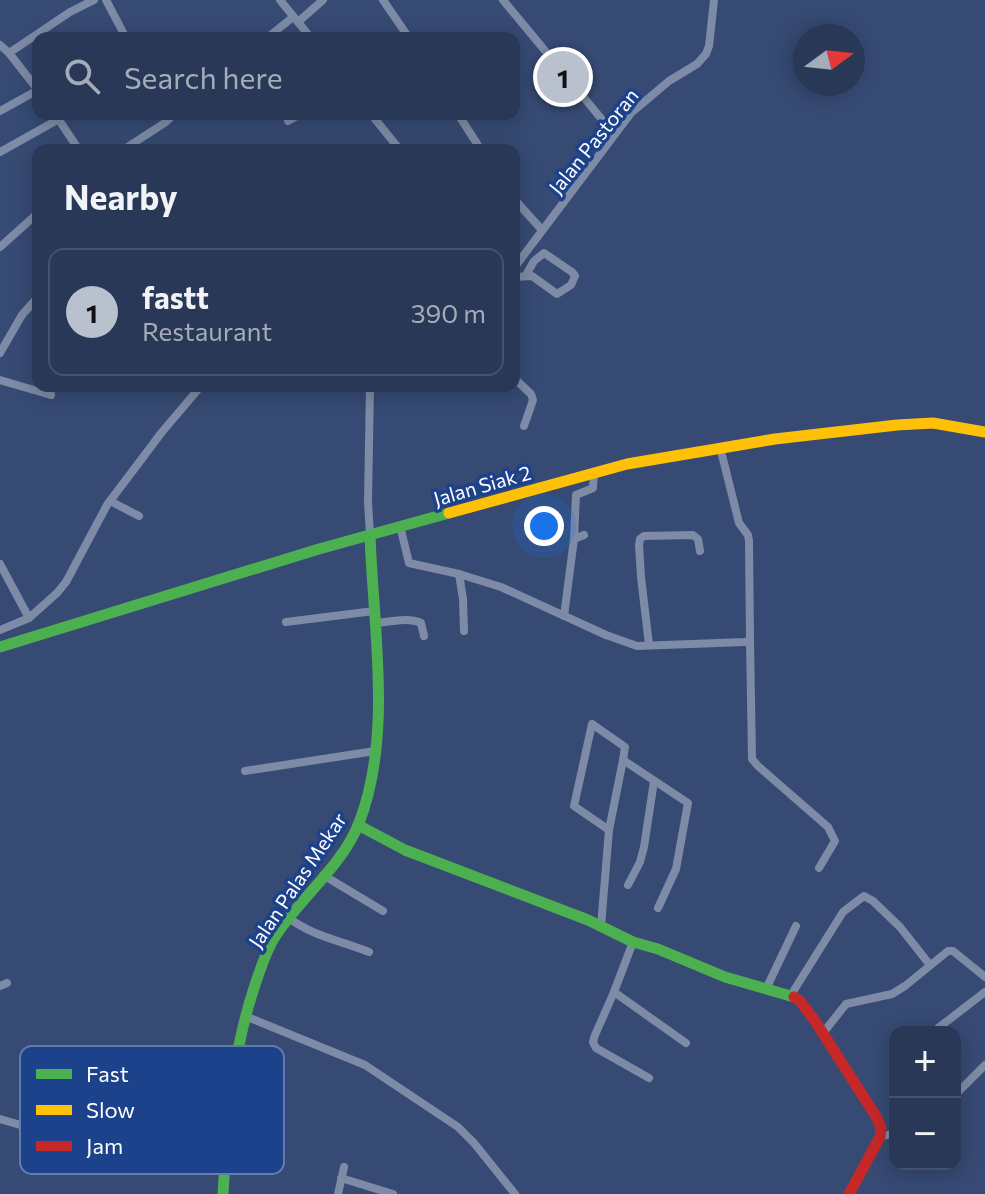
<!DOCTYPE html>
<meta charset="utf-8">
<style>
:root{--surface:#283856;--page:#344360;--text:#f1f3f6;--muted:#a5acb9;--line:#44526c;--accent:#b9c0ce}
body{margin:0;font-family:Commissioner,sans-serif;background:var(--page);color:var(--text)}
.controls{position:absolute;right:24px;bottom:24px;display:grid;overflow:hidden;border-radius:16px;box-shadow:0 4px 20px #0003}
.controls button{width:72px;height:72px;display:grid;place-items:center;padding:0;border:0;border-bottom:2px solid var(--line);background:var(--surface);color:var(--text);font:40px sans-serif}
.compass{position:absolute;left:793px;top:24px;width:72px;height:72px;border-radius:50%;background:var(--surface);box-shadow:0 4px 20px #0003;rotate:75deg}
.you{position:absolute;left:544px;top:526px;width:28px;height:28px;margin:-20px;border:6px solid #fff;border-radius:50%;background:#1a73e8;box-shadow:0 0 0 12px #1a73e833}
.badge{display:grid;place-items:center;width:52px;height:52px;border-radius:50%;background:var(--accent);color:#111;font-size:26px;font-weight:700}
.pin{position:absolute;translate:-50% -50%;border:4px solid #fff;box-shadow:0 2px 8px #0006}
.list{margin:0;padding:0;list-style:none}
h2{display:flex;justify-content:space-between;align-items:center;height:104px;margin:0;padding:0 32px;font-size:34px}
h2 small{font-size:26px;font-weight:400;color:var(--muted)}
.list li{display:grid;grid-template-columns:52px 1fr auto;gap:24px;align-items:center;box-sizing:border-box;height:128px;margin:0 16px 16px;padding:0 16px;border:2px solid var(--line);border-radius:16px}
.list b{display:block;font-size:30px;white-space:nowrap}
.list p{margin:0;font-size:26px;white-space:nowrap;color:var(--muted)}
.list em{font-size:26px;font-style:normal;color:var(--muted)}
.icon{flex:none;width:44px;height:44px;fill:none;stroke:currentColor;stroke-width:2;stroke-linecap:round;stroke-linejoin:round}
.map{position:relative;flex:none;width:985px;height:1194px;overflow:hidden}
.search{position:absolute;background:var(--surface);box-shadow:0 4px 20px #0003;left:32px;top:32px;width:488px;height:88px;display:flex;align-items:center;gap:20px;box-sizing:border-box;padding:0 28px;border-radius:16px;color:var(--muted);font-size:30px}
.panel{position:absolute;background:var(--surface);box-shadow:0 4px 20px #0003;left:32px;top:144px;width:488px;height:248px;border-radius:16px}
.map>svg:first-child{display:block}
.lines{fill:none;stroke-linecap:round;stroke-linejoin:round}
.street{stroke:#7d8ba6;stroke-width:8}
.fast{stroke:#4caf50;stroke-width:11}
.slow{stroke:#ffc107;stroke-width:11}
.jam{stroke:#c62828;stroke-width:11}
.labels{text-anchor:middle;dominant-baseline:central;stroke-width:7;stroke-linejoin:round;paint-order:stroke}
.street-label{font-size:20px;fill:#fff;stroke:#1d428c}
.key{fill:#1d428c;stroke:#617bae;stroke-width:2}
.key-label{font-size:22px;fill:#fff}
</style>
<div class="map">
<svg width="985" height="1194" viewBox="0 0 985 1194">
<rect width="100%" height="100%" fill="#364a73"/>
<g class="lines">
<g class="street">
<path d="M106,0l20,38"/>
<path d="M280,0l31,38"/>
<path d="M383,0l26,38"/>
<path d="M503,0l111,134"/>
<path d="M298,22l25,-22"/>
<path d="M267,38l26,-21"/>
<path d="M0,45l9,8 29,37"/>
<path d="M9,53l61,-41 24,-12"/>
<path d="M0,111l38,-21"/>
<path d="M55,114l24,36"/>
<path d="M371,114l29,36"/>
<path d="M458,114l23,36"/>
<path d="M408,116l3,-2"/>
<path d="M288,121l12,-7"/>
<path d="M123,150l43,-28 8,-8"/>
<path d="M0,152l59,-33"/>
<path d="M514,199l28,31"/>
<path d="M0,247l38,-34"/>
<path d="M514,268l117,-155 38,-32 28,-17 9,-10 3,-8 5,-46"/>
<path d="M514,277l18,-1 25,18 14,-9 4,-9 -3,-4 -28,-19 -10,8 -8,14"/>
<path d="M0,353l22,-38 16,-18"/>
<path d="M514,378l17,16 2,6 -9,26"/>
<path d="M0,380l51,15"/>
<path d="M370,386l-2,116 2,33"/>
<path d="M110,501l29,15"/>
<path d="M400,526l9,37 50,11 42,13 105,48 31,11 108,-4 5,-2 -1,-99 -1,-6 -9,-12 -19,-76"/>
<path d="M574,539l2,-44 17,-7 1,-16"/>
<path d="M0,564l29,54 28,-25 9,-11 41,-77 55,-73 39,-46"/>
<path d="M459,574l4,25 1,32"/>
<path d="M564,616l10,-77 10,-4"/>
<path d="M286,622l88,-11"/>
<path d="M375,623c15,-1 33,-6 46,0l3,13"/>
<path d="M0,630l29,-12"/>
<path d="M750,640l2,119 6,7 70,61 7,14 -16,27"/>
<path d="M649,645l-8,-68 -2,-32 1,-6 4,-3 49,-1 5,4 2,12"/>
<path d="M245,771l130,-20"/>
<path d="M609,830l-35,-24 18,-82 33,23 -2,13"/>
<path d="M323,875l60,36"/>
<path d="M628,885l12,-23 4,-15 10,-66"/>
<path d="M289,918c23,18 53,23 80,34"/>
<path d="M601,926l8,-96 14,-70 65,43 -12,66 -18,39"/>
<path d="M633,942l-19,50 -19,43 -2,7 3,6 53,30"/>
<path d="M0,986l7,-3"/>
<path d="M766,989l30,-63"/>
<path d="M614,992l72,51"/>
<path d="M791,995l52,-83 21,-16 9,5 27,26 30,38"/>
<path d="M245,1016l120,49 93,62 16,16 41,51"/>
<path d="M933,1032l52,-40"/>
<path d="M823,1033l23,-29 46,-10 13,-8 43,-35h5l32,26"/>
<path d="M51,1069l22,9 29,6 12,11"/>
<path d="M955,1095l30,-30"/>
<path d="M0,1119l62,18 9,-3 22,-38 137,4"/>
<path d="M880,1137l15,-4"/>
<path d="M341,1178l52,16"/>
<path d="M338,1194l6,-27"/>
</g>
<g class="fast">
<path d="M0,647l319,-98 130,-36"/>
<path d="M358,825l47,25 183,70 45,22 25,7 67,28 69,20"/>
<path d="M223,1194c4,-71 9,-141 32,-209 5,-15 10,-31 18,-45 24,-40 69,-73 86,-117 34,-88 14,-196 11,-288"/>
</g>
<path class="slow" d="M449,513l178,-49 148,-25 122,-14 36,-2 52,9"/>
<path class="jam" d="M794,997l6,4 15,20 62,97 4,10 -1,9 -31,57"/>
</g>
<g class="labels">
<g class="street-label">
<text transform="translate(593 141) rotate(-51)">Jalan Pastoran</text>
<text transform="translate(482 485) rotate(-16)">Jalan Siak 2</text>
<text transform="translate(297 880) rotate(-56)">Jalan Palas Mekar</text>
</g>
</g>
<rect x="20" y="1046" width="264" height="128" rx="12" class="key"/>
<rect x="36" y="1069" width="36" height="10" fill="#4caf50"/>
<rect x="36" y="1105" width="36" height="10" fill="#ffc107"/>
<rect x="36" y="1141" width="36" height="10" fill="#c62828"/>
<g class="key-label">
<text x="86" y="1082">Fast</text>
<text x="86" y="1118">Slow</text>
<text x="86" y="1154">Jam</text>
</g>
</svg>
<div class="controls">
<button>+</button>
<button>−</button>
</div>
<svg class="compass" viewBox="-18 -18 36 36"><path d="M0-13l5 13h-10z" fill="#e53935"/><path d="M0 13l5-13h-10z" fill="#a5acb9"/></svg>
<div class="you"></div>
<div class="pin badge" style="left:563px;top:77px">1</div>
<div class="search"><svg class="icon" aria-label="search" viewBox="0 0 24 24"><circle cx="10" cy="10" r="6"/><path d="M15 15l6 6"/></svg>Search here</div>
<section class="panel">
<h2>Nearby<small></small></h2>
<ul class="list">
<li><span class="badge">1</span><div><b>fastt</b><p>Restaurant</p></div><em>390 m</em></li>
</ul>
</section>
</div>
